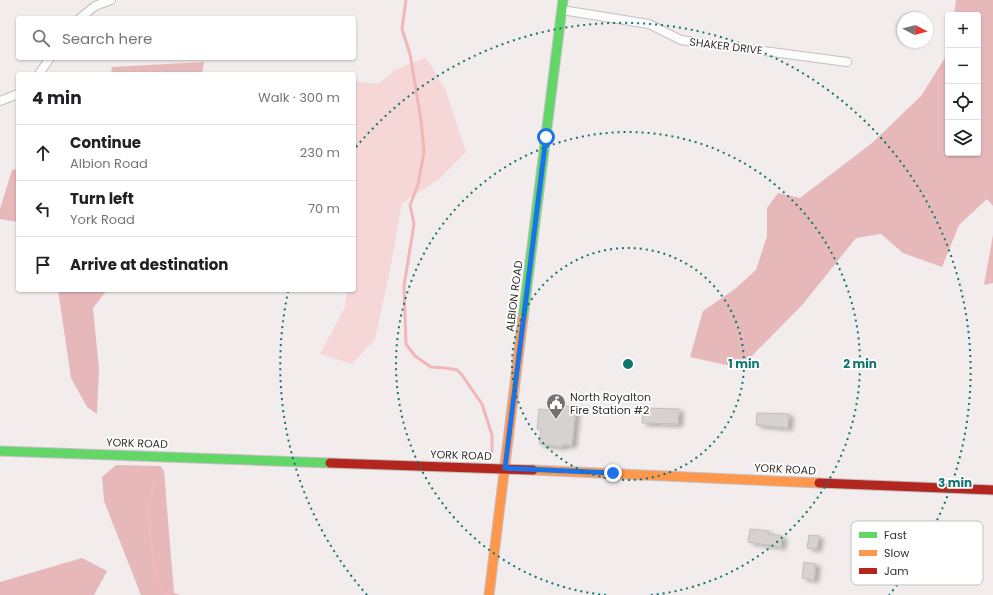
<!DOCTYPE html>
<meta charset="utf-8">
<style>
:root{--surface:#fff;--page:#f6f6f6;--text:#202124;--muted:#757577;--line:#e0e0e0}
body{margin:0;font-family:Poppins,sans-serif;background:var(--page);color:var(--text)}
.controls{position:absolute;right:12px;top:12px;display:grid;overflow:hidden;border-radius:4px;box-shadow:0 1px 3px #0004}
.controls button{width:36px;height:36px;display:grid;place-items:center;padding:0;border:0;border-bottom:1px solid var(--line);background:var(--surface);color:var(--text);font:20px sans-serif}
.compass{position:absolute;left:897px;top:12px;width:36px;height:36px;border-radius:50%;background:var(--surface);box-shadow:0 1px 3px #0004;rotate:97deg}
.stop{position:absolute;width:12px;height:12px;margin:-9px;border:3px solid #1a73e8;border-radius:50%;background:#fff}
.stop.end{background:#1a73e8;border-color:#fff;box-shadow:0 1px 4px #0008}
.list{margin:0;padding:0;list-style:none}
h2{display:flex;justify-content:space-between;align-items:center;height:52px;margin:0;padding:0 16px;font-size:17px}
h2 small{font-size:13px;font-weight:400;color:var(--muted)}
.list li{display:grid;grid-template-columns:26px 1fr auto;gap:12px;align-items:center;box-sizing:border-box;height:56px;padding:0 16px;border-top:1px solid var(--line)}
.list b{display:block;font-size:15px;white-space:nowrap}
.list p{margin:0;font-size:13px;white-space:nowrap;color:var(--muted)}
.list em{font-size:13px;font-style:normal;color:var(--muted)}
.icon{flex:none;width:22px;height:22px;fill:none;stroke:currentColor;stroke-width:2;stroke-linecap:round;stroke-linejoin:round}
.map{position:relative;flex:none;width:993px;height:595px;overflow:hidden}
.search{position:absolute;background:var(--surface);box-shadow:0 1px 3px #0004;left:16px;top:16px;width:340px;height:44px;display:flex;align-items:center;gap:10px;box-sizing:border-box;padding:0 14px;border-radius:4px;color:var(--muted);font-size:15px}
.panel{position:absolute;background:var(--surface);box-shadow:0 1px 3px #0004;left:16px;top:72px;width:340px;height:220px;border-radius:4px}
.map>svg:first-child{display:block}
.green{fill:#f5d7d7}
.forest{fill:#e6b8b9}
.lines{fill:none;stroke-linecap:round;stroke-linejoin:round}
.stream{stroke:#f1b6b8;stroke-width:3}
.building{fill:#d7d2d2;stroke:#c3bdbd;filter:url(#shadow)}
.street-casing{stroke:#c5bfc0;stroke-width:10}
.fast-casing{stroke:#c5bfc0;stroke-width:11}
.slow-casing{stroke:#c5bfc0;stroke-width:11}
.jam-casing{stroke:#c5bfc0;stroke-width:11}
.street{stroke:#fdfcfc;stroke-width:8}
.fast{stroke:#63d668;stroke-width:9}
.slow{stroke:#ff974d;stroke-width:9}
.jam{stroke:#b3261e;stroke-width:9}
.route{stroke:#1a73e8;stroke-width:5}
.ring{fill:none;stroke:#0f766e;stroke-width:2;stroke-dasharray:2 4}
.labels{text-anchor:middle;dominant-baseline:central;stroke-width:3.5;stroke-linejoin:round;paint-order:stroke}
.street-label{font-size:11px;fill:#342f2f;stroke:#fff}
.poi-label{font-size:11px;fill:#342f2f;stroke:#fff;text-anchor:start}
.key{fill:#fff;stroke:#c2c1c1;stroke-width:1}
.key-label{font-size:11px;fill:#342f2f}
.centre{fill:#0f766e;stroke:#fff;stroke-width:2}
.ring-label{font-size:12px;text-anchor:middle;font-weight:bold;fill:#0f766e;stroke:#fff;stroke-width:3.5;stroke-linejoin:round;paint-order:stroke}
</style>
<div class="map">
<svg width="993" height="595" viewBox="0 0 993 595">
<defs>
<filter id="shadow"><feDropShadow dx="4.5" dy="2.5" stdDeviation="2" flood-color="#0004"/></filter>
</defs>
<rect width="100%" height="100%" fill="#f2ecec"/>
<path class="green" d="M426,57l20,34 20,61 -27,27 -37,24 -12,67 -15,69 -23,25 -32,-10 25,-47 2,-17h7v-209l24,3 17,-14z"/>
<g class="forest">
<path d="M956,0h37v206l-6,-7 -28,26 -17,42 -39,-14 -22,-19 -25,4 -53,66 -63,64 -50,-11 13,-46 32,-22 21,-19 11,-34v-28l11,-15 22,5 72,-55 49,-47 27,-43v100h30v-138h-24z"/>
<path d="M204,62l-2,12h-91l1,-7z"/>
<path d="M18,169v53l-18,-3v-10l12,-39z"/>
<path d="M993,235v48l-9,2z"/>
<path d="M58,290h49l-14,18 6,61 -2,45 -10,-7 -16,-29z"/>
<path d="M116,465l44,1 4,5 10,122 6,2h-39l-37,-94 -2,-24z"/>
<path d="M82,558l25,13 -13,24h-94v-13z"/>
</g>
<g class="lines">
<g class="stream">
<path d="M406,0l-4,29 8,25 11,66 3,32 -6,33 -8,20 4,19 -10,62 2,58 9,12 16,11 15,1 11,2 5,5 20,29 10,31v17"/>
<path d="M155,482l-8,26 7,57 6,23 6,7"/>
</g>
</g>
<g class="building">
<path d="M555,405l21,2 -4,38h-10v2l-23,-3 2,-14 -4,-1 2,-20 15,2z"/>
<path d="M643,408l36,1 -1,15 -36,-1z"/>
<path d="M757,413l32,1 -1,14 -32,-3z"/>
<path d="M750,529l19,2 -1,3 14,2 -1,11 -33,-5z"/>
<path d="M809,535l10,1 -2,13 -10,-1z"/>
<path d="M804,562l12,2 -2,16 -12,-2z"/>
</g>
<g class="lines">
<g class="street-casing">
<g id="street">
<path d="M562,10l87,14 32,16 166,22"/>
<path d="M80,18l15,-12 16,-6"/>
<path d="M39,74l11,-16"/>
<path d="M0,101l18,-7"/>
</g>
</g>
<g class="fast-casing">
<g id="fast">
<path d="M523,318l40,-318"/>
<path d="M0,451l330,12"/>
</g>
</g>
<g class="slow-casing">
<g id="slow">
<path d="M533,470l286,13"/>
<path d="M489,595l34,-277"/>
</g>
</g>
<g class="jam-casing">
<g id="jam">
<path d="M330,463l203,7"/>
<path d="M819,483l174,7"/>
</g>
</g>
<use href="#street" class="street"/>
<use href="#fast" class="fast"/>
<use href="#slow" class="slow"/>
<use href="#jam" class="jam"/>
</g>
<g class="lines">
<path class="route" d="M546,137l-41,331 108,5"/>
</g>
<g class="ring">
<circle cx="628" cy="364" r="116"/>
<path d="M606 595A232 232 0 1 1 650 595"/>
<path d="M367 595A348 348 0 0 1 288 292M356 147A348 348 0 1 1 889 595"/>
</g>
<defs>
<g id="civic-pin" transform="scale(1)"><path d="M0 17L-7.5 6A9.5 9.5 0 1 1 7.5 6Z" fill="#767171" stroke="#fff"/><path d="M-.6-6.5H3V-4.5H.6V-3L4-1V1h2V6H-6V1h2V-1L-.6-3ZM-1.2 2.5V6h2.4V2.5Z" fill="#fff"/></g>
</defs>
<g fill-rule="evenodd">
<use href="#civic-pin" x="556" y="403"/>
</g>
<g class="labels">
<g class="street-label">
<text transform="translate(726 46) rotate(7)">SHAKER DRIVE</text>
<text transform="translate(514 296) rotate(-83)">ALBION ROAD</text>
<text transform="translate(137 443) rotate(2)">YORK ROAD</text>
<text transform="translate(461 455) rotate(2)">YORK ROAD</text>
<text transform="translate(785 469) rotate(3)">YORK ROAD</text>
</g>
<g class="poi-label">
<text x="570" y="397">North Royalton<tspan x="570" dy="13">Fire Station #2</tspan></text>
</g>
</g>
<rect x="851" y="521" width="132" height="64" rx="6" class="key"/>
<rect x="859" y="532" width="18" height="6" fill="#63d668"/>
<rect x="859" y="550" width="18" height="6" fill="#ff974d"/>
<rect x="859" y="568" width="18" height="6" fill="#b3261e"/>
<g class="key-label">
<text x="884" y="539">Fast</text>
<text x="884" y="557">Slow</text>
<text x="884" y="575">Jam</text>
</g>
<circle cx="628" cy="364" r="6" class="centre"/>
<g class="ring-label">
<text x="744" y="368">1 min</text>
<text x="860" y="368">2 min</text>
<text x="955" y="487">3 min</text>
</g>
</svg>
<div class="controls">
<button>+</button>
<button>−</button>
<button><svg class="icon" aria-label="locate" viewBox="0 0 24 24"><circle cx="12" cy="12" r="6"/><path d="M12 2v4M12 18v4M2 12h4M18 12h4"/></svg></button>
<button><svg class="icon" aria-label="layers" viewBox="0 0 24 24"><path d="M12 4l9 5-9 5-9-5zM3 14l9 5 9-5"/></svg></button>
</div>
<svg class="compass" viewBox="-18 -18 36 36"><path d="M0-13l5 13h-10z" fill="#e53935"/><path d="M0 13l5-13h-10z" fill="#757577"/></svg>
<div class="stop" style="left:546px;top:137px"></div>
<div class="stop end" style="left:613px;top:473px"></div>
<div class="search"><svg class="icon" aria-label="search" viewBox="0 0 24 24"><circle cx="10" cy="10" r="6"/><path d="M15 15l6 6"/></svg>Search here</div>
<section class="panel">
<h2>4 min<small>Walk · 300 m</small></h2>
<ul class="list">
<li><svg class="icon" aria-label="ahead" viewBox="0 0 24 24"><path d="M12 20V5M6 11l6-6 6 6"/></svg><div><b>Continue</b><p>Albion Road</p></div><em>230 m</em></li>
<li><svg class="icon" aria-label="left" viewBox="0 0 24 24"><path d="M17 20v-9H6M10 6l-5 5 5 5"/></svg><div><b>Turn left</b><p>York Road</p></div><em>70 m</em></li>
<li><svg class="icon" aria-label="arrive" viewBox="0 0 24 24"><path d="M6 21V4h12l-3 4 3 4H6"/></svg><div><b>Arrive at destination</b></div></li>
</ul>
</section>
</div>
